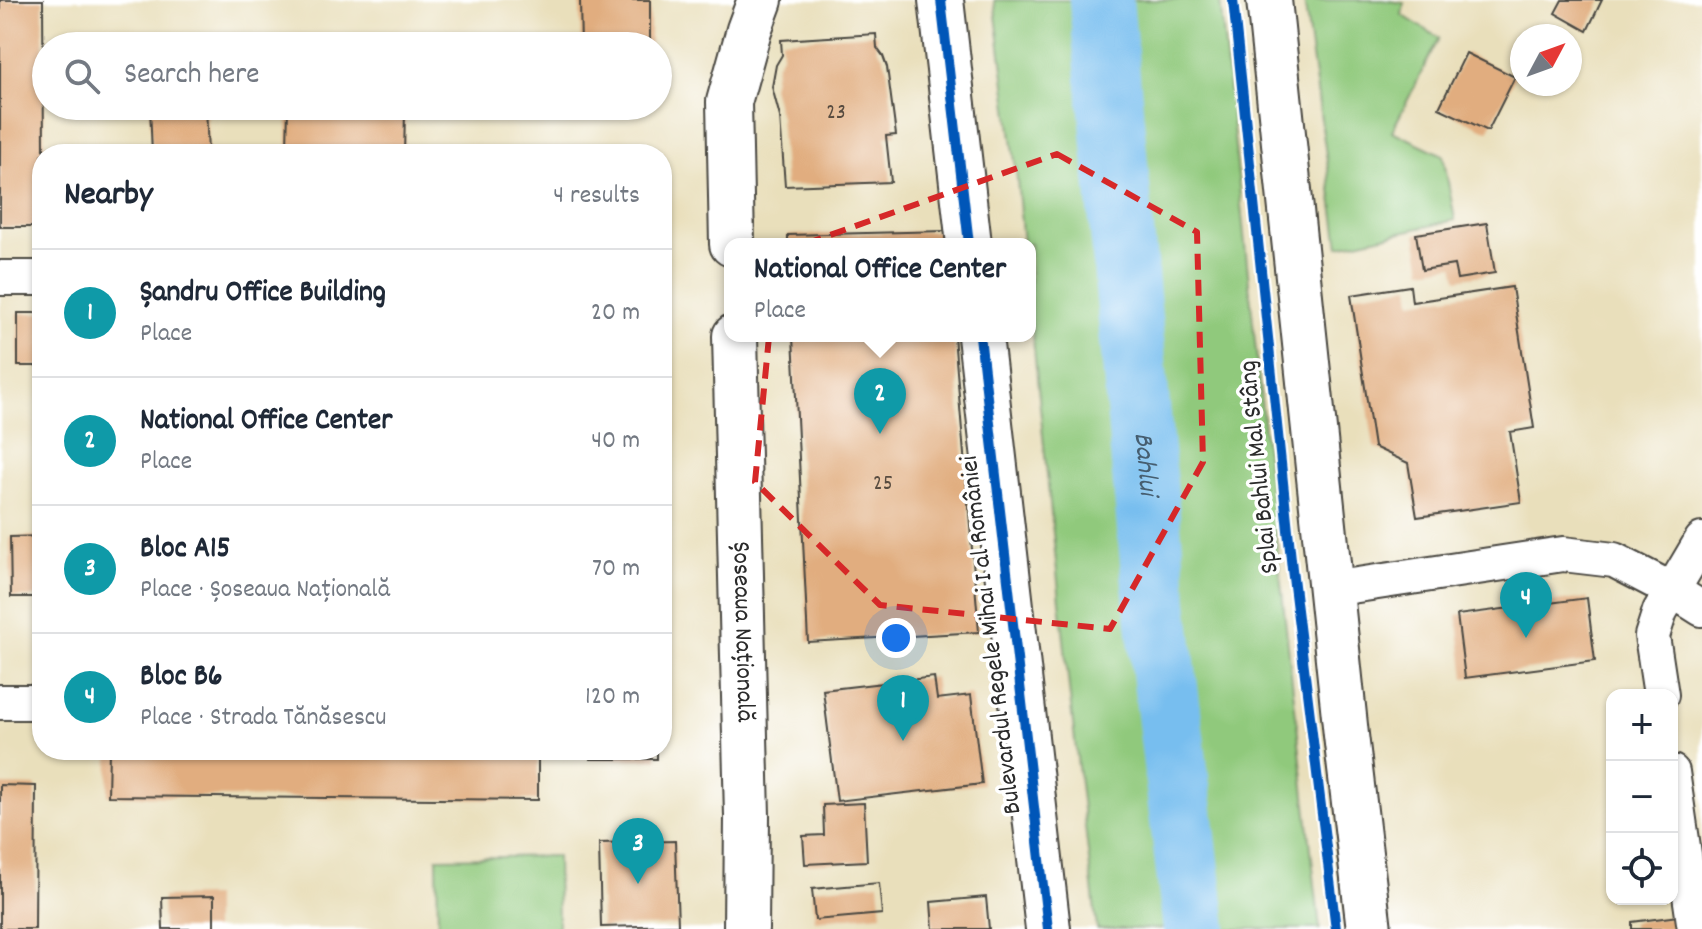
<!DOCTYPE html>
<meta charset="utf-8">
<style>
:root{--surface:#fff;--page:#f6f6f7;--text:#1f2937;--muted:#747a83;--line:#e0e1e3;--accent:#b5179e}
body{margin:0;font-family:Dekko,sans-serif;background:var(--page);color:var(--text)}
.controls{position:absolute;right:24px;bottom:24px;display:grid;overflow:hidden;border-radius:16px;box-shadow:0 2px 6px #0004}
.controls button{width:72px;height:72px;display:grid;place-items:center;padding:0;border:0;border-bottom:2px solid var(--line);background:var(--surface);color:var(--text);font:40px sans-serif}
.compass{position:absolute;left:1510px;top:24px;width:72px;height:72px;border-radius:50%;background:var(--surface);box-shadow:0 2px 6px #0004;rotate:49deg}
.you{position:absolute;left:896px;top:638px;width:28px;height:28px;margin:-20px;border:6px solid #fff;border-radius:50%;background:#1a73e8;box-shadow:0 0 0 12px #1a73e833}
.badge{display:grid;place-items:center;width:52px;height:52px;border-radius:50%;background:var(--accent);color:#fff;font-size:26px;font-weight:700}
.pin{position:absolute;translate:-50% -66px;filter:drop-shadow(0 2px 4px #0008)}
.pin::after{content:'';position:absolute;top:42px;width:28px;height:24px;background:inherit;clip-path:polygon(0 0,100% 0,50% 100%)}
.popup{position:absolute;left:724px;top:238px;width:312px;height:104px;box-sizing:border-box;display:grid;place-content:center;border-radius:16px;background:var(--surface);filter:drop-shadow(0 2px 6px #0005);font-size:26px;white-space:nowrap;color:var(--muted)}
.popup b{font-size:30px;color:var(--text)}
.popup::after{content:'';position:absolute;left:50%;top:100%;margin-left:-16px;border:16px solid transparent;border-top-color:var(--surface)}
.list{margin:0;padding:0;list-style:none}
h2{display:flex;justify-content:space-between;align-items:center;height:104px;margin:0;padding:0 32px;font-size:34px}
h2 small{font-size:26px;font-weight:400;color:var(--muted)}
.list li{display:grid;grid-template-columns:52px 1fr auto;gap:24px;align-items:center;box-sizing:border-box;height:128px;padding:0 32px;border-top:2px solid var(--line)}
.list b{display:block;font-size:30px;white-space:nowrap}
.list p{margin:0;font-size:26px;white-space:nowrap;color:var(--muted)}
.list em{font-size:26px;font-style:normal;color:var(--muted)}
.icon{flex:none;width:44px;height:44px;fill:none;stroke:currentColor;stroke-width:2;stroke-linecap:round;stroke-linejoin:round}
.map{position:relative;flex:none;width:1702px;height:929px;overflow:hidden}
.search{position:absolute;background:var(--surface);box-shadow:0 2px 6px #0004;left:32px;top:32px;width:640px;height:88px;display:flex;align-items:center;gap:20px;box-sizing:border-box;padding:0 28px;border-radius:44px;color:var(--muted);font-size:30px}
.panel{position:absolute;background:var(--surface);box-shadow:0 2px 6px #0004;left:32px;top:144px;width:640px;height:616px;border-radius:32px}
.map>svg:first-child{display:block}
.green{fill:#90c97c;stroke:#5e7a54;stroke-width:2}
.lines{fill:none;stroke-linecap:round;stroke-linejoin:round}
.river{stroke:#77beef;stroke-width:64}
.building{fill:#e1ad7f}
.street-casing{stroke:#484641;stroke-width:38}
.secondary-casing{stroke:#484641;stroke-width:48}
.street{stroke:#fff;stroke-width:34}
.secondary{stroke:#fff;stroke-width:44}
.cycleway-casing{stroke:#fff;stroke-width:15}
.cycleway{stroke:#0057b8;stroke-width:10}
.marked{fill:none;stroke:#d62828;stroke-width:6;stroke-dasharray:16 10;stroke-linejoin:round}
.labels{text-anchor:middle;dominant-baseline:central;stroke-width:7;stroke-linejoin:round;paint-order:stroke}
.number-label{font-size:22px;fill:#584c40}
.street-label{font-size:26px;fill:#2b2b2b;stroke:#fff}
.water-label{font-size:28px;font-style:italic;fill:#465e70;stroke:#fff}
</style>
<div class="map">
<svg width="1702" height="929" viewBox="0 0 1702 929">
<rect width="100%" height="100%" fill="#fff"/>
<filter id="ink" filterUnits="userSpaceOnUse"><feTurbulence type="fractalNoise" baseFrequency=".0125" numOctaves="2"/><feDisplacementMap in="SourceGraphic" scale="16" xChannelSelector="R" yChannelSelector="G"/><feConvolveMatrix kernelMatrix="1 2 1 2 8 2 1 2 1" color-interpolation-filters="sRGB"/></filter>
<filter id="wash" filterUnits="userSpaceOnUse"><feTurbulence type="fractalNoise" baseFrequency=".006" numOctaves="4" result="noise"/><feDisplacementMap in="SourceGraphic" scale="32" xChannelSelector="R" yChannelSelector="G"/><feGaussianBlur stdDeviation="1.8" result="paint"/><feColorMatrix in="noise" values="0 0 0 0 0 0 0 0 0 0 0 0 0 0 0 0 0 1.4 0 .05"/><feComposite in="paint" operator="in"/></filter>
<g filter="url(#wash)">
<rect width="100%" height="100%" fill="#e9dfbb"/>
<g class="green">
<path d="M994,0h226l47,459 53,470h-223l-27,-231 -40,-388v-66h-7l-7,-75z"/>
<path d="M1304,0h79l21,3 -2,12 37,23 -47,93 51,24 12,65 -116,26z"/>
<path d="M557,856l1,73h-120l-1,-71z"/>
</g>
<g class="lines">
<path class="river" id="s1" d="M1101,0l55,604 39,325"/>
</g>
<g id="blocks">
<g class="building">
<path d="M0,0h43l1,154h-2v73h-42z"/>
<path d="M580,0h70v46h-69z"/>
<path d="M1562,0h40l-15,31 -32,-18z"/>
<path d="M876,34l1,14 6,8 4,11 9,68 -10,1 5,46 -106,4 -5,-69 -8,-30 4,-22 6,-10 -1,-15z"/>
<path d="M1466,53l49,24 -27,54 -49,-23z"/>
<path d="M150,106h56l2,48h-56z"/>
<path d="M288,108l117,3 -1,43h-96v-6h-21z"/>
<path d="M1487,223l8,50 -38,6 -3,-14 -32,5 -6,-36z"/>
<path d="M945,231l1,13h-158v-9z"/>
<path d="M1410,286l2,16 100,-15 22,141 -24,4 11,70 -104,15 -9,-54 -34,-16 -23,-152z"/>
<rect x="18" y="313" width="24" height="53"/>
<path d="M793,336h161l25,296 -171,10z"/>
<path d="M42,536v61h-31l-1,-60z"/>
<path d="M1587,598l8,63 -130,17 -8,-63z"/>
<path d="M934,677l3,22 34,-4 11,89 -145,17 -14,-111z"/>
<path d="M109,750h429v50l-430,-4z"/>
<rect x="590" y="750" width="67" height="9"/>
<path d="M0,785l36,1 -1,143h-35z"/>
<path d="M864,803l3,58 -62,3 -2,-28 21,-1 -1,-30z"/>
<path d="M675,841l3,84 -77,2 -2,-84z"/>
<path d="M879,883l3,31 -67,6 -3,-31z"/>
<path d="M214,896v33h-51l-1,-32z"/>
<path d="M986,897l3,32h-56l-2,-27z"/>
<path d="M1686,915l2,14h-56v-7z"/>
</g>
</g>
</g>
<g filter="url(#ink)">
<use href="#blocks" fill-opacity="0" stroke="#484641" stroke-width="2"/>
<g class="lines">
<g class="street-casing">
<g id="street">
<path d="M0,278h42"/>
<path d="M1331,589l232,-35 51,6 58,30 30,19"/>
<path d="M1661,695l-9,-59 8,-25 42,-71"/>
<path d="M0,702h42"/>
<path d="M1672,772l23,157"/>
</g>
</g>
<g class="secondary-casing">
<g id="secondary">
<path d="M941,0l28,244"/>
<path d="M1269,0l77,735 23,194"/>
<path d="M732,244l-3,-142 20,-72 11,-30"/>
<path id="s2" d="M735,336l12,480 -1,113"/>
<path d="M980,336l68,593"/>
</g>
</g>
<use href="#street" class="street"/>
<use href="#secondary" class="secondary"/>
<g class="cycleway-casing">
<g id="cycleway">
<path d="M941,0l28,244"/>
<path d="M1233,0l59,569 44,360"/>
<path d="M980,336l68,593"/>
</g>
</g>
<use href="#cycleway" class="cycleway"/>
</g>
</g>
<path class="marked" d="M1057,154l140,78 6,230 -93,167 -230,-24 -125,-123 22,-228z"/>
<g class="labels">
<g class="number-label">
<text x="836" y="113">23</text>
<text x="883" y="484">25</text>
</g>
<g class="street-label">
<text transform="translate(1260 467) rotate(-96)">Splai Bahlui Mal Stâng</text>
<text stroke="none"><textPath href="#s2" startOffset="296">Șoseaua Națională</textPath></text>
<text transform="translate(992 635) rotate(-97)">Bulevardul Regele Mihai I al României</text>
</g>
<g class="water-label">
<text stroke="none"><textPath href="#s1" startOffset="466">Bahlui</textPath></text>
</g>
</g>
</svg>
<div class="controls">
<button>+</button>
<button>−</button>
<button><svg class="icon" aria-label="locate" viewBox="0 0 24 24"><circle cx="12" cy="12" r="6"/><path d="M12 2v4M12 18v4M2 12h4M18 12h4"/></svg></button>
</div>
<svg class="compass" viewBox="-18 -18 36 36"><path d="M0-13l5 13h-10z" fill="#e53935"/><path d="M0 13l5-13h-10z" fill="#747a83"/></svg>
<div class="you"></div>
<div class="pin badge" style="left:903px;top:741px;background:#0f9aa8">1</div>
<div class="pin badge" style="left:880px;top:434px;background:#0f9aa8">2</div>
<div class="popup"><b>National Office Center</b>Place</div>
<div class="pin badge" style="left:638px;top:884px;background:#0f9aa8">3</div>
<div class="pin badge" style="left:1526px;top:638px;background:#0f9aa8">4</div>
<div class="search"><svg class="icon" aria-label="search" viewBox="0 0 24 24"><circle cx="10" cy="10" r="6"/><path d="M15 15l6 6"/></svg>Search here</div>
<section class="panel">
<h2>Nearby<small>4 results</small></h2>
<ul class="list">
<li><span class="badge" style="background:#0f9aa8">1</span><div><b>Șandru Office Building</b><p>Place</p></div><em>20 m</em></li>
<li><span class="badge" style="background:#0f9aa8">2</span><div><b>National Office Center</b><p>Place</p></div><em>40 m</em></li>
<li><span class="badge" style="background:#0f9aa8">3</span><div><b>Bloc A15</b><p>Place · Șoseaua Națională</p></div><em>70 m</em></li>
<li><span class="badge" style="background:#0f9aa8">4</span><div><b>Bloc B6</b><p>Place · Strada Tănăsescu</p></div><em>120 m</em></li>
</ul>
</section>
</div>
